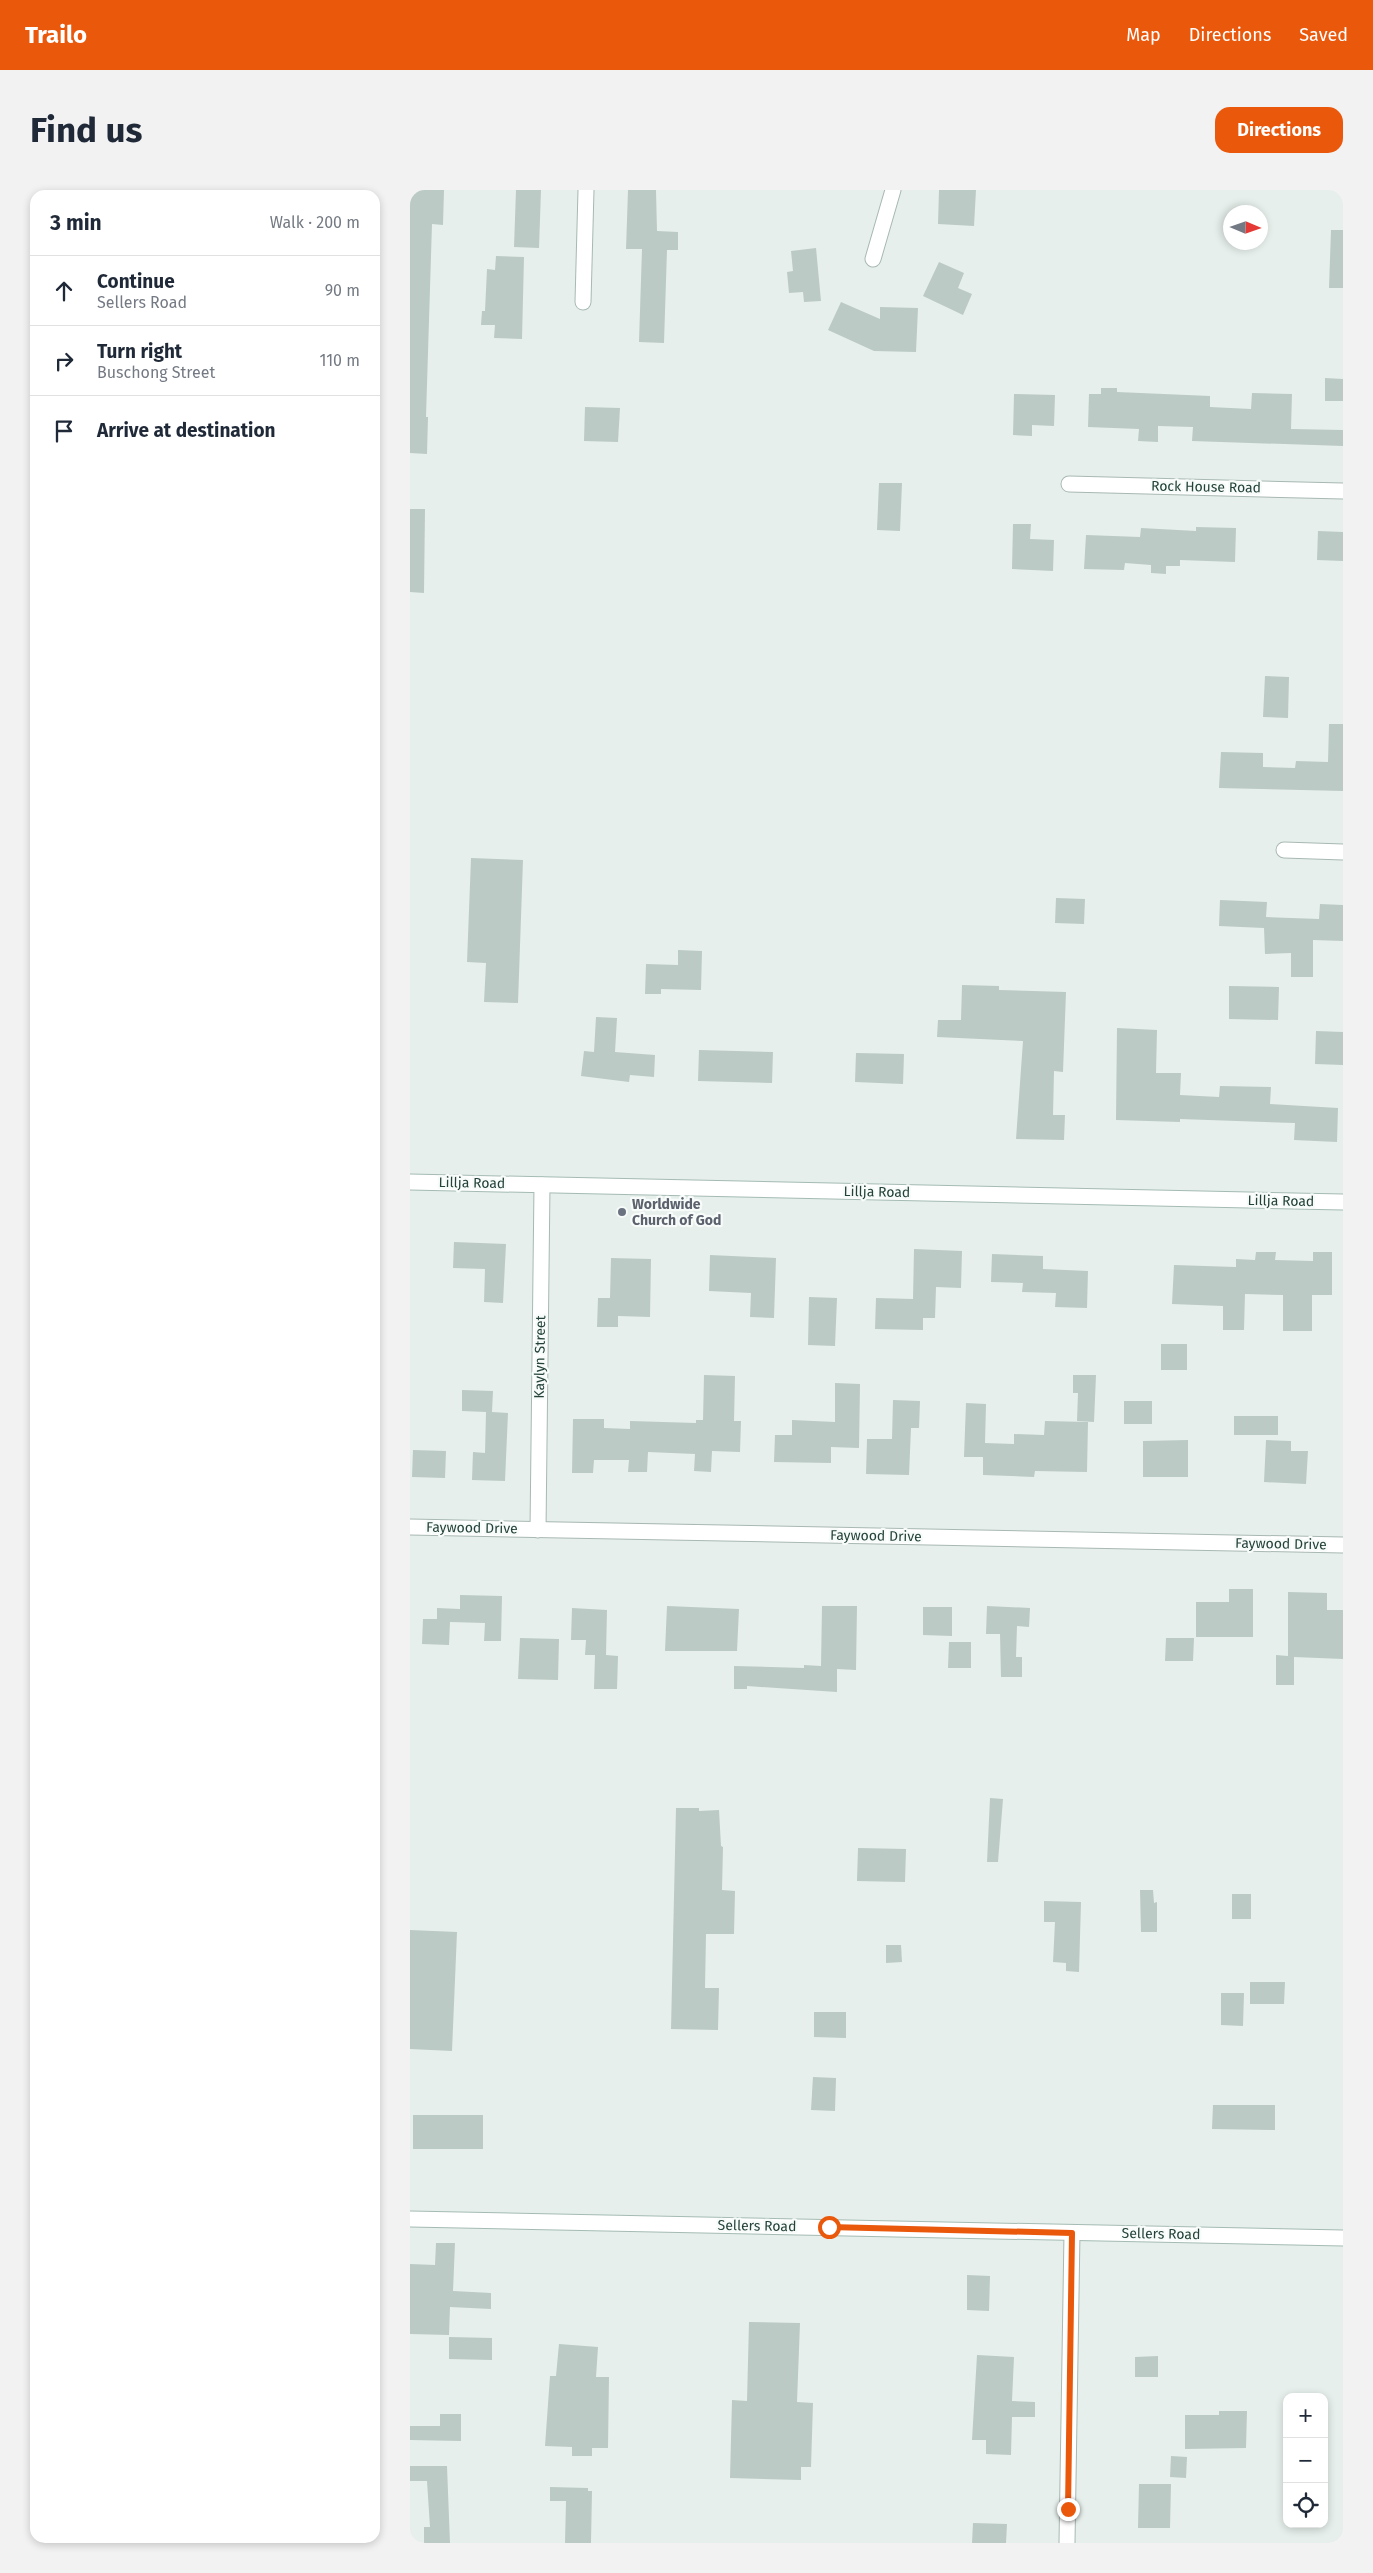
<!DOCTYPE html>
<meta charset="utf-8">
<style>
:root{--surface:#fff;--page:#f2f2f3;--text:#1f2937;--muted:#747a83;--line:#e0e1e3;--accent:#ea580c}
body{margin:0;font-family:"Fira Sans",sans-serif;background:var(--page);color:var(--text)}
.controls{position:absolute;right:15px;bottom:15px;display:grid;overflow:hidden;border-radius:10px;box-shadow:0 2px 8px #0003}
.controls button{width:45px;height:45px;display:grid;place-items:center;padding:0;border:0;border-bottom:1px solid var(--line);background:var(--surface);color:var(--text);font:25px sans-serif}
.compass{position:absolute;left:813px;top:15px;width:45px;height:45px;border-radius:50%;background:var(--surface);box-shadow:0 2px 8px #0003;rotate:92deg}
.stop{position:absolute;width:15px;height:15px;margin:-11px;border:4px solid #ea580c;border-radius:50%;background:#fff}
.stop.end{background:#ea580c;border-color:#fff;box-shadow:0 1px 5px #0008}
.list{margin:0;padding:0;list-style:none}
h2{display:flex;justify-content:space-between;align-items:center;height:65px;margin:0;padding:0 20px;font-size:21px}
h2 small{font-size:16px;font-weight:400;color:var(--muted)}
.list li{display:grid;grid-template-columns:32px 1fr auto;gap:15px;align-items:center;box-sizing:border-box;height:70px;padding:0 20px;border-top:1px solid var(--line)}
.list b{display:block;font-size:19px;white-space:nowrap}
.list p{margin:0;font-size:16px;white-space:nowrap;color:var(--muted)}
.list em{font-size:16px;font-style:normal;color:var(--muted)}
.icon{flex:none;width:28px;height:28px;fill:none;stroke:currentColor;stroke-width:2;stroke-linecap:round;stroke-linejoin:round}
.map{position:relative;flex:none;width:933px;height:2353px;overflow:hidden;border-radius:15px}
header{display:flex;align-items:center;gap:30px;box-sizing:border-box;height:70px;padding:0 25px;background:var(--accent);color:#fff}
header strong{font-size:24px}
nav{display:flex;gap:28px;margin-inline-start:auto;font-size:18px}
.intro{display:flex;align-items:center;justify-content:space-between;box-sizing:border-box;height:120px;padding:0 30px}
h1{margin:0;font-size:35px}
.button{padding:12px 22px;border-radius:15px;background:var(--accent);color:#fff;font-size:18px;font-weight:700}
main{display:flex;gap:30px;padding:0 30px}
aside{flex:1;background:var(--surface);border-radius:15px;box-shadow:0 2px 8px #0003}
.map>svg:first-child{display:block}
.building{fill:#bbcac4}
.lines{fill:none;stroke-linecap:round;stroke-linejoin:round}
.street-casing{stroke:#a8b8b2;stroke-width:17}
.secondary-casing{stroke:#a4bbb3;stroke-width:17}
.street{stroke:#fff;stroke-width:15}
.secondary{stroke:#fff;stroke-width:15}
.route{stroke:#ea580c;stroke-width:6}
.worship-dot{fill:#6b7280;stroke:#f7fbf9;stroke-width:2}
.labels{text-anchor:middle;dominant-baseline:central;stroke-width:4.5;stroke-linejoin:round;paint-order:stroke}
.street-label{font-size:14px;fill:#24423a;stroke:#f7fbf9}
.worship-label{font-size:14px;font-weight:bold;fill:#5b616d;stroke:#f7fbf9;text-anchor:start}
</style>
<header>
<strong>Trailo</strong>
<nav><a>Map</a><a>Directions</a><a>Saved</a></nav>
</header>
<div class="intro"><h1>Find us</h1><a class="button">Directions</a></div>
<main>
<aside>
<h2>3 min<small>Walk · 200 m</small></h2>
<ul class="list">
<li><svg class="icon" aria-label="ahead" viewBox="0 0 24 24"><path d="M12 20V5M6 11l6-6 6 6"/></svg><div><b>Continue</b><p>Sellers Road</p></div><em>90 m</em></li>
<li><svg class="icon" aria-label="right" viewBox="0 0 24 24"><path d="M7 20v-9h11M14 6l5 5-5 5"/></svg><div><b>Turn right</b><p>Buschong Street</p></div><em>110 m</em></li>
<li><svg class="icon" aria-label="arrive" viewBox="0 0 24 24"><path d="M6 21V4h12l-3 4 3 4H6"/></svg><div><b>Arrive at destination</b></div></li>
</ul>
</aside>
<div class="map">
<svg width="933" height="2353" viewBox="0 0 933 2353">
<rect width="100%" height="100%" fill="#e6efeb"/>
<g class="building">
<path d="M0,0h34l-1,35 -11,-1 -6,193h2l-1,37 -17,-1z"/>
<path d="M106,0h25l-2,58 -25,-1z"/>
<path d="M218,0h28l1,41 21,1v18h-11l-3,93 -25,-1 3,-93h-16z"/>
<path d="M529,0h37l-2,36 -36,-2z"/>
<path d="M921,40h12v58h-14z"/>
<path d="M406,58l5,53 -17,1 -1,-10 -14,1 -2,-21 6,-1 -2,-20z"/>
<path d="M86,66l28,1 -2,82 -28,-1 1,-13h-14l1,-14h3l2,-42 8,1z"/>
<path d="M529,72l25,11 -6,15 14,6 -9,21 -40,-19z"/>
<path d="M431,112l39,17v-12l38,1 -2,44 -42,-1 -46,-21z"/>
<path d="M915,188l18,1v22h-18z"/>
<path d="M691,198h16v4l93,4v11l41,2 1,-16 40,1 -1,35 52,1v16l-151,-5 1,-14 -35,-1v16l-20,-1 1,-12 -51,-2 1,-33h12z"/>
<path d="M604,204l41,1 -1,31 -22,-1v11l-19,-1z"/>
<path d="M175,217l35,1 -2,34 -34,-1z"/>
<path d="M469,293h23l-2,48 -23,-1z"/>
<path d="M0,319h15l-1,84 -14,-1z"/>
<path d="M603,334h18l-1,15 24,1 -1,31 -41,-2z"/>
<path d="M786,337l40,1 -1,34 -55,-2v6h-14v8l-15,-1v-8l-26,-2 -1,7 -40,-1 2,-34 54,2 1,-9 55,3z"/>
<path d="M908,341l25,1v29l-26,-1z"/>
<path d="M855,486l24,1 -1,41 -25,-1z"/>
<path d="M919,534h14v67l-124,-3 2,-36 42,1v14l32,1 1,-7 32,1z"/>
<path d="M61,668l52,2 -5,143 -34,-1 2,-39 -19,-1z"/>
<path d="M646,708l29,1 -1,25 -29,-1z"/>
<path d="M810,710l47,2 -1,15 53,2 1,-15 23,1v36l-30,-1v37h-22v-24l-26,1 -1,-26 -45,-2z"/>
<path d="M268,760l24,1 -1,39 -40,-1v5h-16l1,-30 32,1z"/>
<path d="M552,795l37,1v4l67,2 -3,80 -9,-1 -1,44h12l-1,25 -48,-1 7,-98 -86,-4 1,-17h23z"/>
<path d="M819,796l50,1 -1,33 -49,-1z"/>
<path d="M186,827l21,1 -2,34 40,3 -1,22 -24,-2 -1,7 -48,-6 3,-25 10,1z"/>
<path d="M707,838l40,2 -1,43h25l-1,22 39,2 1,-11 51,1 -1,17 68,4 -1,34 -43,-2 1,-17 -115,-4v3l-64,-2z"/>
<path d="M906,841l27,1v33l-28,-1z"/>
<path d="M289,860l74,2 -1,31 -74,-2z"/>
<path d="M446,863l48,1 -1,30 -48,-2z"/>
<path d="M44,1052l52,2 -3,59 -19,-1 1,-33 -32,-1z"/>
<path d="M504,1059l48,2 -1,37 -25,-1 -1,31h-12v12l-48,-1 1,-31 37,1z"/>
<path d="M846,1062h20l-1,8 38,1v-9h19v43h-20v36h-29v-36l-38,-1 -1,36h-21v-24l-51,-2 2,-39 62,2v-8l19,1z"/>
<path d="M582,1064l51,2v13l45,2 -1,37 -32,-1 1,-14 -34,-1 1,-9 -32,-1z"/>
<path d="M300,1065l66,3 -2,60 -24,-1 1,-24 -42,-2z"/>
<path d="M201,1068l40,1 -1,58 -32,-1v11h-21l1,-29h12z"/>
<path d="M399,1107l28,1 -2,48 -27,-1z"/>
<rect x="751" y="1154" width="26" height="26"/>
<path d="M294,1185l31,1 -1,45h7l-1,31 -28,-1 -1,21 -17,-1 1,-17 -47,-2 -1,20h-19l1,-12h-35l-1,13h-21l1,-54h31v9l26,1v-8l66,2v-3h7z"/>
<path d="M663,1185h23l-2,47 -17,-1 1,-28h-5z"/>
<path d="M425,1193l25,1 -1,64 -28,-1v16l-57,-1 1,-27h17v-15l43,2z"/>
<path d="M52,1200l31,1 -1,21 16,1 -3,68 -33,-1 1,-28 12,1 1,-41 -24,-1z"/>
<path d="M483,1210l27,1 -1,27h-8l-2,47 -43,-1 1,-35h25z"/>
<rect x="714" y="1211" width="28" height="23"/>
<path d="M556,1213l20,1 -1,39 29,1v-10l30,1 1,-14 43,1 -1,50 -52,-1 -1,6 -51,-2v-18h-19z"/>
<rect x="824" y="1226" width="44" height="19"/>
<path d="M778,1250v37h-45v-36z"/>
<path d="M856,1250l25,1v10h17l-2,33 -42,-2z"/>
<path d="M3,1260l33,1 -1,27 -33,-1z"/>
<path d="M819,1399h24v48h-57v-35h33z"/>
<path d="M878,1402l39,1v17h16v49l-49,-2v28h-18v-30l12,1z"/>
<path d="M50,1405l42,1 -1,45h-17l1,-18 -35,-1 -1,23 -27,-1 1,-25h14v-11l23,1z"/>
<path d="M257,1416l72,3 -2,42h-72z"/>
<path d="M412,1416h35l-1,64 -19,-1v23l-90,-6v3h-13v-23l70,2v-3l17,1z"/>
<path d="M577,1416l43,2 -1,19 -12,-1 -1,31h6v20h-21l-1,-43h-14z"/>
<path d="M513,1417h29v29l-29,-1z"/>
<path d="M162,1418l35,2 -1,45 12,1 -1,33h-23l1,-34h-10l1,-15h-15z"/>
<path d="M110,1448l39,1 -1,41 -40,-1z"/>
<path d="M756,1448h28l-1,23h-28z"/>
<path d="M539,1452h22v26h-23z"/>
<path d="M580,1608l13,1 -5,63h-11z"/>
<path d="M266,1618h23v3l20,-1 2,36 2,1 -1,43 13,1 -1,43h-28l-1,54h14l-1,42 -47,-1z"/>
<path d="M448,1658l48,1 -1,33 -48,-1z"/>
<path d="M730,1700h13l1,13 3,-1v30h-16z"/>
<rect x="822" y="1704" width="19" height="25"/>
<path d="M634,1711l37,1 -2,70 -13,-1v-8l-13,-1 2,-40h-11z"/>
<path d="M0,1740l47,2 -5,119 -42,-2z"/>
<path d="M476,1755h15l1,17 -16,1z"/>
<path d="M840,1792h35l-1,22h-34z"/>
<path d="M811,1803h23l-1,33 -22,-1z"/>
<path d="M404,1822h32v26l-32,-1z"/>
<path d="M403,1887l23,1 -1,33 -24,-1z"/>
<path d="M803,1915h62v25l-63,-1z"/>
<rect x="3" y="1925" width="70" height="34"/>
<path d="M26,2053h19l-2,48 38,2v16l-41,-2 -1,28 -39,-1v-70l25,1z"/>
<path d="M557,2085l23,1 -1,35 -22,-1z"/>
<path d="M339,2132l51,1 -3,79 16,1 -2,64h-10v13l-71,-2 2,-78 15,1z"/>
<path d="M39,2147l43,1v22l-43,-1z"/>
<path d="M149,2154l39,3 -2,30h13l-1,71h-16v8h-20v-9l-27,-1 5,-70h6z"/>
<path d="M567,2165l37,2 -2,44 23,1v15h-23l-1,38 -25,-1v-14h-14z"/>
<path d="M748,2166v21h-23v-20z"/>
<path d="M809,2221h28l-1,37 -61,1v-34h34z"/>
<path d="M30,2224h21v27l-51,-1v-14h30z"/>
<path d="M761,2266l16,1 -1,21 -16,-1z"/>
<path d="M0,2276h37l3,77h-26v-16h6l-3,-46h-17z"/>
<path d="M729,2294h32l-1,44h-32z"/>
<path d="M140,2297l38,1v3h4l-1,52h-26l1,-42h-16z"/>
<path d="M563,2333l34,1 -1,19h-34z"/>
</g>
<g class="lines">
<g class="street-casing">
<g id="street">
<path d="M463,69l20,-69"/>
<path d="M173,112l3,-112"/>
<path d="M659,294l274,7"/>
<path d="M874,660l59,2"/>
<path d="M0,1337l933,18"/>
<path d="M128,1340l4,-345"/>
<path d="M657,2353l5,-310"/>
</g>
</g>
<g class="secondary-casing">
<g id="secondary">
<path d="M0,992l933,20"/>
<path d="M0,2029l933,19"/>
</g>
</g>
<use href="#street" class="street"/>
<use href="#secondary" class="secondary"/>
</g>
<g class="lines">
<path class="route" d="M419,2037l243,6 -4,276"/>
</g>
<circle class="worship-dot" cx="212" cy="1022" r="5"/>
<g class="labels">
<g class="street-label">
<text transform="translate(796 297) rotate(1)">Rock House Road</text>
<text transform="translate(62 993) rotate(1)">Lillja Road</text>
<text transform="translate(467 1002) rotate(1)">Lillja Road</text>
<text transform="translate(871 1011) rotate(1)">Lillja Road</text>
<text transform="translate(130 1167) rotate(-89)">Kaylyn Street</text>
<text transform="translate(62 1338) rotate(1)">Faywood Drive</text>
<text transform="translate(466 1346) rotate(1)">Faywood Drive</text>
<text transform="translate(871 1354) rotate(1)">Faywood Drive</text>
<text transform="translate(347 2036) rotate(1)">Sellers Road</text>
<text transform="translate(751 2044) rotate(1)">Sellers Road</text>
</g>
<g class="worship-label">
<text x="222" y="1014">Worldwide<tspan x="222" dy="16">Church of God</tspan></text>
</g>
</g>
</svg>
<div class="controls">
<button>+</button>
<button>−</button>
<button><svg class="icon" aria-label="locate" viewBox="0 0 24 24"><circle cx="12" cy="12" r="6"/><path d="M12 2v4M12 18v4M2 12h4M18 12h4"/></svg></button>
</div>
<svg class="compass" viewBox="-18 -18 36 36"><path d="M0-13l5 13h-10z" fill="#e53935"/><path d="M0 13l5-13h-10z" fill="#747a83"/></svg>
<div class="stop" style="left:419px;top:2037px"></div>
<div class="stop end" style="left:658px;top:2319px"></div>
</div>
</main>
